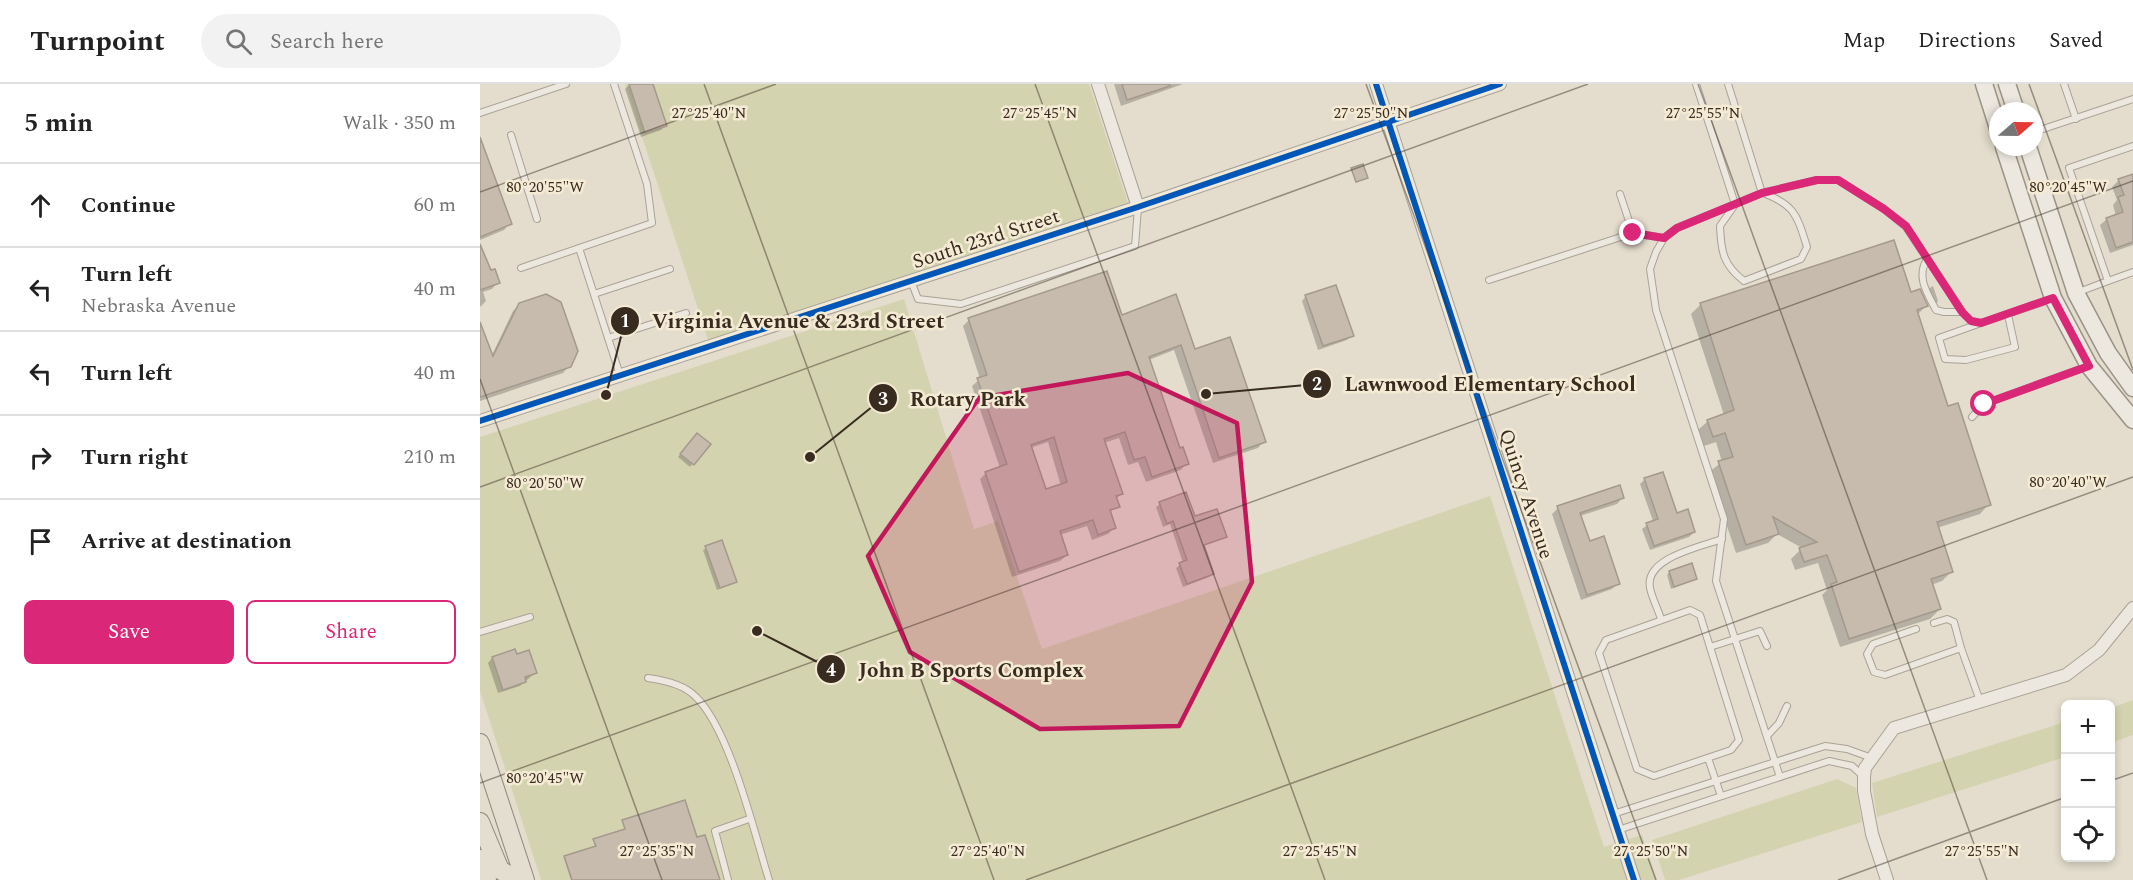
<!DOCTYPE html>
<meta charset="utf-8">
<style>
:root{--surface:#fff;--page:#f2f2f2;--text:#222;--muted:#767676;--line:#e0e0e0;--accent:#db2777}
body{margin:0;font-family:Spectral,serif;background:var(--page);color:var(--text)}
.controls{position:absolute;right:18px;bottom:18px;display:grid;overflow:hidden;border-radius:9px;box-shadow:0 3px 9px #0003}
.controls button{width:54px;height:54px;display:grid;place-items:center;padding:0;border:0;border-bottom:2px solid var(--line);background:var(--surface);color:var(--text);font:30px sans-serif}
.compass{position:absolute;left:1509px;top:18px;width:54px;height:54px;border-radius:50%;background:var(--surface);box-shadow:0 3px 9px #0003;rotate:70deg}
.stop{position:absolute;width:18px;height:18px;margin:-14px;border:4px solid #db2777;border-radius:50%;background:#fff}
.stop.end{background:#db2777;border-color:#fff;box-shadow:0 2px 6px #0008}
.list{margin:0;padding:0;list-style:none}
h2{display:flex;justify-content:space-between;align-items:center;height:78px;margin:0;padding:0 24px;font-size:26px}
h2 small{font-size:20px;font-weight:400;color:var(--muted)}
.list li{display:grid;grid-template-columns:39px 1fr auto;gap:18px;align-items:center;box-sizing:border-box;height:84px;padding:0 24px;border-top:2px solid var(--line)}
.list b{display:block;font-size:22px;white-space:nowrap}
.list p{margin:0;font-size:20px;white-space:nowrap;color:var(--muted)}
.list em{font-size:20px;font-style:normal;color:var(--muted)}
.actions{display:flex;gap:12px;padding:18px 24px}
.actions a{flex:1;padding:14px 0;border:2px solid var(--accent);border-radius:9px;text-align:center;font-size:21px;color:var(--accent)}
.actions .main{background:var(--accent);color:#fff}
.icon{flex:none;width:33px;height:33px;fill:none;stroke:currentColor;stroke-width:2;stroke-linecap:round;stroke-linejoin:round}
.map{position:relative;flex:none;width:1653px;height:796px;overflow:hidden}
header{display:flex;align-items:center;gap:36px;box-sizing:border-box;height:84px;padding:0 30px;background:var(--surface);border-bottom:2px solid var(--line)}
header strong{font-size:28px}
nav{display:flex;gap:33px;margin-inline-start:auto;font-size:21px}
.search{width:420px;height:54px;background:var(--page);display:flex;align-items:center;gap:15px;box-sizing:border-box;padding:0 21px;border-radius:33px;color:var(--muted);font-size:22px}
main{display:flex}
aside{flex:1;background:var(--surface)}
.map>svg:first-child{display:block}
.green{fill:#d3d3b0}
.shadow{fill:#0003;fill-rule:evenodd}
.building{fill:#c7bbae;stroke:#a4998c;stroke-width:1.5;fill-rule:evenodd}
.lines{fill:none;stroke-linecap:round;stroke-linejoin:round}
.lane-casing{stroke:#a9a296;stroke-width:8}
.street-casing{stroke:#a9a296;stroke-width:14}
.secondary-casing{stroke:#999286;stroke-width:19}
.primary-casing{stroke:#8f887d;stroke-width:20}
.lane{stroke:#ece8df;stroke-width:6}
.street{stroke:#ece8df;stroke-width:12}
.secondary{stroke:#ece8df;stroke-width:16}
.primary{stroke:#e3ded0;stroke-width:18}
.cycleway-casing{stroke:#f5ebd4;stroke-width:10}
.cycleway{stroke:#0057b8;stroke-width:6}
.route{stroke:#db2777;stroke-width:8}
.marked{fill:#c2185b;fill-opacity:0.2;stroke:#c2185b;stroke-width:4.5;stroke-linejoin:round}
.ticks{fill:none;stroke:#382b1f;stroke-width:1.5;stroke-opacity:0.45}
.labels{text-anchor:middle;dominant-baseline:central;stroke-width:5;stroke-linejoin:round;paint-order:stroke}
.street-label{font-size:20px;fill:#382b1f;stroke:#f5ebd4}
.ticks-label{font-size:15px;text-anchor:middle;fill:#382b1f;stroke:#f5ebd4;stroke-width:5;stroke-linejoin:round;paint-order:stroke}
.leader{fill:none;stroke:#382b1f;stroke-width:2}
.callout-dot{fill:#382b1f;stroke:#f5ebd4;stroke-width:2}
.mark-label{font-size:18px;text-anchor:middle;font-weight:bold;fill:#fff}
.callout-label{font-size:21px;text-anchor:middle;font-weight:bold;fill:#382b1f;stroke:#f5ebd4;stroke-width:5;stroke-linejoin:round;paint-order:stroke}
</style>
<header>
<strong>Turnpoint</strong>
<div class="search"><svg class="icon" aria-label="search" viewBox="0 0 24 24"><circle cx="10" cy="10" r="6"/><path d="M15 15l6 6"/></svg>Search here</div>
<nav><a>Map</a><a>Directions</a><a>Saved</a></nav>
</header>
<main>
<aside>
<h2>5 min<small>Walk · 350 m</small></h2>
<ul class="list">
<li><svg class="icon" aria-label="ahead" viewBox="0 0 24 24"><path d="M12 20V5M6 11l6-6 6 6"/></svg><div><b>Continue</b></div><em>60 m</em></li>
<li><svg class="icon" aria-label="left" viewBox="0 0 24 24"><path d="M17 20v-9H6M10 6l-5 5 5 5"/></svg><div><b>Turn left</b><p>Nebraska Avenue</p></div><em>40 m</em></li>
<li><svg class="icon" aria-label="left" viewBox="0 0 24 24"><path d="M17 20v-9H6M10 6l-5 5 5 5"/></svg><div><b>Turn left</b></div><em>40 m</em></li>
<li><svg class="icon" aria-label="right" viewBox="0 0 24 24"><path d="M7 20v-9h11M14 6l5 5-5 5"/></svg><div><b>Turn right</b></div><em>210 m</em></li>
<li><svg class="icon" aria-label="arrive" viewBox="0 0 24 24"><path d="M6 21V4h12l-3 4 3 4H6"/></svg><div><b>Arrive at destination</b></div></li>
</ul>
<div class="actions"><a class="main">Save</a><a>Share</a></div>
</aside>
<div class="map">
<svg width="1653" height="796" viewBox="0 0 1653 796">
<rect width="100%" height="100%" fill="#e4ddcd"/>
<g class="green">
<path d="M145,0h464l39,119 -420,137z"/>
<path d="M424,215l70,230 24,-8 44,128 448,-153 114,351 38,-12 15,45h-1116l-61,-189v-254z"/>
<path d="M1653,616v35l-22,8v-35z"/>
<path d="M1585,638v35l-188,60 -5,-34z"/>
<path d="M1357,695l19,9 6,34 -183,58h-14l-13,-40z"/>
</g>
<g class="shadow">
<path d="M150,0h22l13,42 -4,4 -20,7 -16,-48z"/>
<path d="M634,0h69l-62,22z"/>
<path d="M0,53l30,86 -6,7 -24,10z"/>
<path d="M1653,92v69l-23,8 -10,-28 7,-6 9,-3 -3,-11 4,-5 -5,-13 7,-7z"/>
<path d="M1413,158l17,52 16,12 -9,9 30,93 42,96 -9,10 -43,14 14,44 -9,9 -11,4 9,24 -10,10 -90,28 -18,-52 5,-5 -9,-27 -23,7 -4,-11 11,-11 -25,-14 -9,9 -32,10 -27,-81 13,-10 -6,-20 -12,4 -6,-16 10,-9 16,-6 -33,-101 9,-9z"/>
<path d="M0,159l10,29 8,10 -6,7 -9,3 3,9 -6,6z"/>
<path d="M1453,202l5,15 -2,3 -8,-15z"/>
<path d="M826,212l46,39 -5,5 -29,10 -16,-49z"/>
<path d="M40,220l49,62 -6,7 -83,28v-80l12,34 21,-44z"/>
<path d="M642,233l73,34 69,90 -6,7 -45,15 -39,-113 -25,10 31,89 7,14 -6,7 -35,12 -8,-20 -10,3 -9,-27 -15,5 17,51 -5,5 2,7 -9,7 5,15 -6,6 -16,6 -5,-14 -27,9 7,20 -7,6 -48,16 -32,-98 6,-6 14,-5 -28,-82 8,-7 -17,-53 6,-6zM568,358l13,44 -16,5 -15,-43z"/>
<path d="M214,354l15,6 -19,23 -12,-10z"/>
<path d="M1165,395l49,53 -5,5 -39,13 -8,-21 11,-8 -13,-37z"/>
<path d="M1142,414l-5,6 -37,12 9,27 29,40 -6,6 -31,11 -29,-86 6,-6z"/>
<path d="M680,420l34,14 31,18 -22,10 10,28 -4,3 -26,10 -7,-19 7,-5 -13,-39 -7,3 -7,-20z"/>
<path d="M241,458l14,40 -18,8 -14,-40z"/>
<path d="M1189,488l27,7 -25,10 -4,-14z"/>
<path d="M12,574l43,15 -15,13 -22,7 -10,-30z"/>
<path d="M143,738l73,17 23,41h-148l-7,-22 31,-11 -1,-7 31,-10z"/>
</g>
<g class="building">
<path d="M149,0h24l14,42 -22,7z"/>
<path d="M642,0h47l1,2 -43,14z"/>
<path d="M0,53l32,87 -32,13z"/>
<path d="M883,80l5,14 -12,4 -5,-14z"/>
<path d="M1653,90v68l-17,6 -10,-30 17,-6 -5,-15 6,-2 -6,-16z"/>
<path d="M1414,156l17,52 9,-3 8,17 -11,4 31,96 10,-3 33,102 -54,17 16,50 -22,7 10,30 -92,30 -18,-55 6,-2 -10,-27 -23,7 -5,-14 18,-6 -44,-25 6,17 -33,11 -28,-84 15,-4 -8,-24 -12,4 -6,-17 27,-10 -34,-107z"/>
<path d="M0,160l11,26 4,-1 5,14 -20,7z"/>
<path d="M627,187l15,44 54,-21 19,55 35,-12 36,105 -47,16 -38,-113 -32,12 31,91 3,-1 6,17 -37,13 -7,-20 -11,3 -9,-28 -21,7 19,55 -7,2 4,11 -10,3 6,18 -18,7 -5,-15 -33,11 8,24 -49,17 -34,-100 22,-8 -30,-86 10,-3 -19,-57zM574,353l13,45 -21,7 -15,-44z"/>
<path d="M856,201l18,51 -31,10 -18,-51z"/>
<path d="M66,210l15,8 17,49 -7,16 -91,30v-75l13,34 26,-53z"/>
<path d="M217,349l14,11 -17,21 -14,-11z"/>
<path d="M1183,388l14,41 11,-4 7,23 -41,14 -8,-23 12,-4 -14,-41z"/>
<path d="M1140,401l4,13 -44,15 10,28 14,-5 16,48 -33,11 -30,-89z"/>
<path d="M706,408l9,24 22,-7 10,28 -23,8 10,29 -27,10 -8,-21 8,-3 -14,-39 -6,3 -8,-22z"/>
<path d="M242,456l15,42 -17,6 -15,-42z"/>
<path d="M1212,479l5,16 -23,8 -5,-16z"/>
<path d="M35,565l2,5 12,-4 8,23 -12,4 1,5 -23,8 -11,-33z"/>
<path d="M205,716l12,37 8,-2 15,45h-148l-8,-24 32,-10 -3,-7 32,-10 -3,-9z"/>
</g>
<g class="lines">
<g class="lane-casing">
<g id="lane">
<path d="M1216,0l39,120"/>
<path d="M1248,0l34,109"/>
<path d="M1584,0l12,35"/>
<path d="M0,29l86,-29"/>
<path d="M1554,48l99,-33"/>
<path d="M31,51l26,84"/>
<path d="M1140,110l13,39 31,5"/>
<path d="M1254,122l-14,20c1,25 3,39 24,55l57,-22 6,-12c-10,-32 -12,-42 -44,-54"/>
<path d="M99,164l41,127"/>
<path d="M1447,175c-11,18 0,34 9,51l8,2h18"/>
<path d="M41,184l131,-45 -5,-39 -33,-100"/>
<path d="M1009,196l144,-47"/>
<path d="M431,197l7,18 43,5 174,-58 3,-38"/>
<path d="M1628,197l25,-9"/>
<path d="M1596,209l32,-12 -39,-113 64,-22"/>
<path d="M114,210l76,-25"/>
<path d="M1501,239l-42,15 6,21 21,1 49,-13 -7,-32"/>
<path d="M128,254l78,-25"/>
<path d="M1492,333l12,-13 104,-38"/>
<path d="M1210,526l10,5 39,125 -8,10 -77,26 -17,-7 -38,-116 7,-13z"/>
<path d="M1181,535c-3,-10 -9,-21 -11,-31 -6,-30 50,-41 72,-49"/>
<path d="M1454,539l13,-4 7,3 7,26"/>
<path d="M1436,545l-43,15 -6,10 7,18 11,3 76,-27 19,53"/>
<path d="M0,548l50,-15"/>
<path d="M1230,563l50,-16 7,15"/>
<path d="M168,594c15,2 36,7 47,18 35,33 59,136 74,184"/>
<path d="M1287,652l12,-13 8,-17"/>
<path d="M1228,674l13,38"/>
<path d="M1300,693l-64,-196 8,-62 -68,-209 -6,-41 6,-17 8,-14 13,-10 85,-35 55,-13h21l46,29 22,18 58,87 7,7 10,2 71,-24"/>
<path d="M1133,730l212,-68 22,3 25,9"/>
<path d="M1138,746l211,-69 23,5 11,10"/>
<path d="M248,796l-13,-49 34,-12"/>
</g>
</g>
<g class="street-casing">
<g id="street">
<path d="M618,0l40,123"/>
<path d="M896,0l258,796"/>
<path d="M0,337l658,-214 362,-123"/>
<path d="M1407,796l-15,-46 -8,-43v-14l1,-9 29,-40 172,-53 33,-25 34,-42"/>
</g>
</g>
<g class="secondary-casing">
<g id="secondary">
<path d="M1504,0l14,44"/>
<path d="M1527,0l9,27"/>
<path d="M1524,63l49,151 36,68 44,54"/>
<path d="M1548,63l48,146 32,60 25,35"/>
</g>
</g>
<g class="primary-casing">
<g id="primary">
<path d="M0,659l45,137"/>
<path d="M0,738l20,48 18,10"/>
<path d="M0,775l7,21"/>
</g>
</g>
<use href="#lane" class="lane"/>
<use href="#street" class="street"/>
<use href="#secondary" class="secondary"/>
<use href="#primary" class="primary"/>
<g class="cycleway-casing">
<g id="cycleway">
<path d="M896,0l258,796"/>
<path d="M0,337l658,-214 362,-123"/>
</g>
</g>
<use href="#cycleway" class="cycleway"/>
</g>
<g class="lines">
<path class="route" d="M1153,149l31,5 13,-10 85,-35 55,-13h21l46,29 22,17 56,86 9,9 10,2 72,-25 36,68 -105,38"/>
</g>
<path class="marked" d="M648,289l109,50 15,159 -73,144 -139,3 -130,-77 -42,-96 111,-158z"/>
<path class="ticks" d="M224,0l290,796M555,0l290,796M886,0l290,796M1218,0l289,796M1549,0l104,286M0,108l296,-108M0,295l182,501M0,403l1108,-403M1630,697l23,-8M0,699l1653,-602M546,796l1107,-403M1358,796l228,-83"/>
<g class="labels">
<g class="street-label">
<text transform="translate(506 155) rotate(-18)">South 23rd Street</text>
<text transform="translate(1046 410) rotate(72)">Quincy Avenue</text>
</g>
</g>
<g class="ticks-label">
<text x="229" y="34">27°25'40"N</text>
<text x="560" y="34">27°25'45"N</text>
<text x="891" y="34">27°25'50"N</text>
<text x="1223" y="34">27°25'55"N</text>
<text x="1588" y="108">80°20'45"W</text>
<text x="65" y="108">80°20'55"W</text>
<text x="1588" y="403">80°20'40"W</text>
<text x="65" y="404">80°20'50"W</text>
<text x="65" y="699">80°20'45"W</text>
<text x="177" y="772">27°25'35"N</text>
<text x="508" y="772">27°25'40"N</text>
<text x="840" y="772">27°25'45"N</text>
<text x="1171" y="772">27°25'50"N</text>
<text x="1502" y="772">27°25'55"N</text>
</g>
<path class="leader" d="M126 311L145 237M726 310L837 300M330 373L403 314M277 547L351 585"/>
<g class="callout-dot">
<circle cx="126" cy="311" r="6"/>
<circle cx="726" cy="310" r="6"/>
<circle cx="330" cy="373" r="6"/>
<circle cx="277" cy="547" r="6"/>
<circle cx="145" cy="237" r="15"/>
<circle cx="837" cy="300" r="15"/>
<circle cx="403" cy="314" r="15"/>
<circle cx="351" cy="585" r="15"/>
</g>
<g class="mark-label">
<text x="145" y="243">1</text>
<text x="837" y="306">2</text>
<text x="403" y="321">3</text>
<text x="351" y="592">4</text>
</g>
<g class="callout-label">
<text x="318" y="244">Virginia Avenue &amp; 23rd Street</text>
<text x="1010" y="307">Lawnwood Elementary School</text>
<text x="488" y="322">Rotary Park</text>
<text x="491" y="593">John B Sports Complex</text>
</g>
</svg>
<div class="controls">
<button>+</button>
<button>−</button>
<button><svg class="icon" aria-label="locate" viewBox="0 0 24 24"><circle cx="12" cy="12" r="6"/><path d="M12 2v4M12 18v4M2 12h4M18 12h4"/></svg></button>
</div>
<svg class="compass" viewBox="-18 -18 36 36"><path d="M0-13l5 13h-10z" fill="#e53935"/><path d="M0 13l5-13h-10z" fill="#767676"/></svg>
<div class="stop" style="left:1504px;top:320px"></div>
<div class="stop end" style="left:1153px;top:149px"></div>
</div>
</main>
